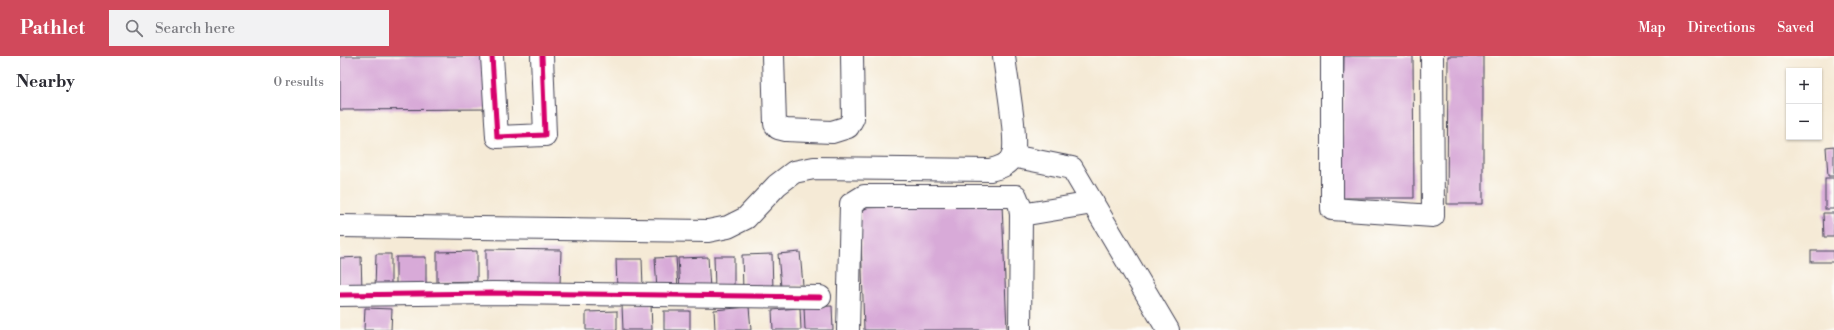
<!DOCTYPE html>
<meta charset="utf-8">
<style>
:root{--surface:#fff;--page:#f2f2f3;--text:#2b2b33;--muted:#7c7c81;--line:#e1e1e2;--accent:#d1495b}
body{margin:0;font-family:"Libre Bodoni",serif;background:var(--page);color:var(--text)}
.controls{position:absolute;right:12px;top:12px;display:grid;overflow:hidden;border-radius:0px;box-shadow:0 1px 3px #0004}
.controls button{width:36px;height:36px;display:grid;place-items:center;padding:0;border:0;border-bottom:1px solid var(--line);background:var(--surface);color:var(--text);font:20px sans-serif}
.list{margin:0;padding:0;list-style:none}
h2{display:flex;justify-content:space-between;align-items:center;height:52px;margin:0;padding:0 16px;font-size:17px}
h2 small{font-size:13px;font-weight:400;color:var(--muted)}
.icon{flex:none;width:22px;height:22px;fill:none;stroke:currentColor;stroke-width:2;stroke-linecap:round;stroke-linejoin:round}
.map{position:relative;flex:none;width:1494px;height:274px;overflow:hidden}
header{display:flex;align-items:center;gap:24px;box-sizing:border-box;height:56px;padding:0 20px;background:var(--accent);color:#fff}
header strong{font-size:19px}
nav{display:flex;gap:22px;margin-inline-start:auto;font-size:14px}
.search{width:280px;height:36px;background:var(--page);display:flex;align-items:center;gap:10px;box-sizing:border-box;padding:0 14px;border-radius:0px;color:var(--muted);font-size:15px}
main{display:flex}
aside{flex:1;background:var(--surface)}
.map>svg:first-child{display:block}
.building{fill:#d8aad8}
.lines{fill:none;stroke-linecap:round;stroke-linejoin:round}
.minor-casing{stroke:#424052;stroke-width:24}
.minor{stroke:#fff;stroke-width:22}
.cycleway-casing{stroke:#fdfcf7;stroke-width:8}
.cycleway{stroke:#d6006c;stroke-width:5}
</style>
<header>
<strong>Pathlet</strong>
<div class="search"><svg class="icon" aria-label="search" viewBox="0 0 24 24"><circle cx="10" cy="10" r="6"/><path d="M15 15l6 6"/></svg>Search here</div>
<nav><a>Map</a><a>Directions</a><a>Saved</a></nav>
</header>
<main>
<aside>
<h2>Nearby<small>0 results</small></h2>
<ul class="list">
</ul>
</aside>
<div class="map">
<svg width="1494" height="274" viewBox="0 0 1494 274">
<rect width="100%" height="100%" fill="#fdfcf7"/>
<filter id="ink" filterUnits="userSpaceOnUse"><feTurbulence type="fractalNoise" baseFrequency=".025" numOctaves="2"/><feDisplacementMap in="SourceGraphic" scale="8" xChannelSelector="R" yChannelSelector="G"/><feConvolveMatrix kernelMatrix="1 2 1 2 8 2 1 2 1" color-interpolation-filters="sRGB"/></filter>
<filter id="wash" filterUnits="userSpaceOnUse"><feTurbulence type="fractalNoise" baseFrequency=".012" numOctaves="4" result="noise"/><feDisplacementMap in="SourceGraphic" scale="16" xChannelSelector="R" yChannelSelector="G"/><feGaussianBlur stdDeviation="0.9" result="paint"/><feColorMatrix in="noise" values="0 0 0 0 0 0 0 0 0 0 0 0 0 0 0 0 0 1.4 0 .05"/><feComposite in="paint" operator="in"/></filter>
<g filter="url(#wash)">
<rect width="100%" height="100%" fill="#f5ead6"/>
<g id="blocks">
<g class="building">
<path d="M0,0h145l3,53 -148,1z"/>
<path d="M1004,0h69l1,142h-72z"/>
<path d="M1108,0h35v148h-36z"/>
<path d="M1494,90v30h-6l-2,-29z"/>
<rect x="1485" y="122" width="9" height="31"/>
<path d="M662,148l5,126h-143l-4,-122z"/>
<path d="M1483,157h11v24h-10z"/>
<path d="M146,193l75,1 -1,35h-74z"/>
<path d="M137,195v30l-40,1v-30z"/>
<rect x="1471" y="195" width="23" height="11"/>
<path d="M460,196l3,33 -22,2 -3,-33z"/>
<path d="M36,198h15v35h-16z"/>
<path d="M432,198l1,36 -30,1 -1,-36z"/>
<path d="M374,200h20v32l-19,1z"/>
<path d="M21,201l1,33 -22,1v-33z"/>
<path d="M56,201h30v32l-30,1z"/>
<path d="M336,201l2,32 -21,1 -2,-32z"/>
<path d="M368,201l2,32 -30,1 -2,-32z"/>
<path d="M276,203h26l1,29 -26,1z"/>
<path d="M311,248l1,26h-29l-1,-25z"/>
<path d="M492,250l1,24h-28l-1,-23z"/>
<path d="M409,251l2,23h-36l-1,-20z"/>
<path d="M25,252l27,1 -1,21h-27z"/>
<path d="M460,252l1,22h-28l-1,-20z"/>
<path d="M277,255v19h-31v-18z"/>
<rect x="324" y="255" width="26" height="19"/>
</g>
</g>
</g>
<g filter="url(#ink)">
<use href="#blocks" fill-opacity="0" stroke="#424052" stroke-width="1"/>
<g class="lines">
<g class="minor-casing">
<g id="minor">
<path d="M152,0l5,81 48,-2 -3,-79"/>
<path d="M433,0l2,68 3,4 8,2 46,2 16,-5 5,-9 -1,-62"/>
<path d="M992,0v153l101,7 -1,-160"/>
<path d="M672,100l60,12 96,162"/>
<path d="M0,170l368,5 20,-4 18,-9 31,-33 17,-13 20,-4 176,2c9,-2 20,-5 23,-15 5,-17 -7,-78 -9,-99"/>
<path d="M0,239l154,-2 326,4"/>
<path d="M508,274l3,-126 13,-8h152l4,10 1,9"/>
<path d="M680,274l1,-115 72,-12"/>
</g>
</g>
<use href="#minor" class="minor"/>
<g class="cycleway-casing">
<g id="cycleway">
<path d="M152,0l5,81 48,-2 -3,-79"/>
<path d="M0,239l154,-2 326,4"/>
</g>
</g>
<use href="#cycleway" class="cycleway"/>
</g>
</g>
</svg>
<div class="controls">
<button>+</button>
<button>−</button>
</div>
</div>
</main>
